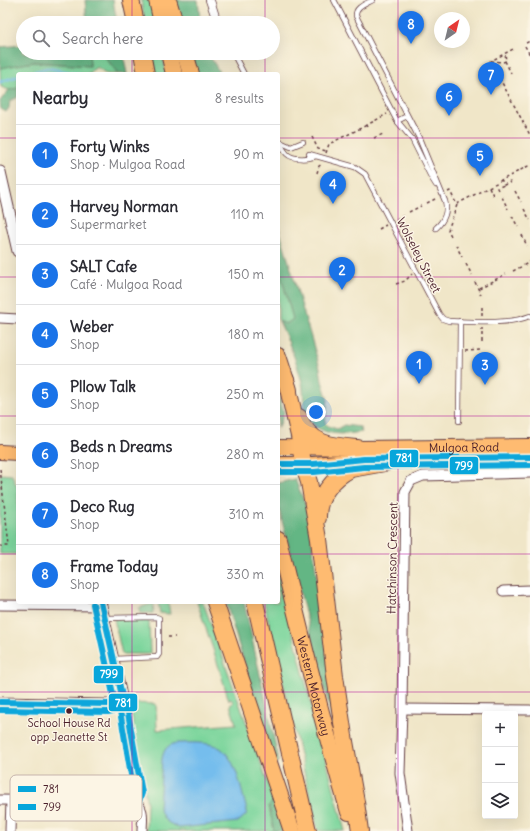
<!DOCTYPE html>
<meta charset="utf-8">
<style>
:root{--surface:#fff;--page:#f2f2f3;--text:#2b2b33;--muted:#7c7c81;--line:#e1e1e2;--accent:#1a73e8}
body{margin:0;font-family:Delius,sans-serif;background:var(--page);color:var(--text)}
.controls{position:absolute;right:12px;bottom:12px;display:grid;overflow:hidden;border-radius:4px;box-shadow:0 4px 16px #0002}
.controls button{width:36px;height:36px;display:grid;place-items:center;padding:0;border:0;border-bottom:1px solid var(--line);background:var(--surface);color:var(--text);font:20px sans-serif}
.compass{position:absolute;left:434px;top:12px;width:36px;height:36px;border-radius:50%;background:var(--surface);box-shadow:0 4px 16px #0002;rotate:35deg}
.you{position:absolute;left:316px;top:412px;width:14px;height:14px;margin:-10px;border:3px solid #fff;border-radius:50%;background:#1a73e8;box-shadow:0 0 0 6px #1a73e833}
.badge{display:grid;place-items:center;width:26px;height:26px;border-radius:50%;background:var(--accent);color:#fff;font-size:13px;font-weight:700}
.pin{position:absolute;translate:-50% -33px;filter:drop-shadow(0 1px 2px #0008)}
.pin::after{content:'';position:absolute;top:21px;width:14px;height:12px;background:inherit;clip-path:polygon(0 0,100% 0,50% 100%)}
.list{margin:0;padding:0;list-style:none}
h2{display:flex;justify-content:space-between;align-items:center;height:52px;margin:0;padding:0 16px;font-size:17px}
h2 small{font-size:13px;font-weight:400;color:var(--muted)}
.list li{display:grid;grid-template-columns:26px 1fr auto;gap:12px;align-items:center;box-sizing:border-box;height:60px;padding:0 16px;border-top:1px solid var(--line)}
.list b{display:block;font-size:15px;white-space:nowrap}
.list p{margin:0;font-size:13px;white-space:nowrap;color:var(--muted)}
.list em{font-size:13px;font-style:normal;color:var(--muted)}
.icon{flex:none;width:22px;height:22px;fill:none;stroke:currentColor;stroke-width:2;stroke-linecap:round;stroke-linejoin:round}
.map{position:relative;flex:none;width:530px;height:831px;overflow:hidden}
.search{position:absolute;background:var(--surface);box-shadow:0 4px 16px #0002;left:16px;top:16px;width:264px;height:44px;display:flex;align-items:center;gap:10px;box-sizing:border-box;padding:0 14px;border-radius:22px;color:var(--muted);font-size:15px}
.panel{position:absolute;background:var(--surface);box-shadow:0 4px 16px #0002;left:16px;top:72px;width:264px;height:532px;border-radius:4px}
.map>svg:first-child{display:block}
.green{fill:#7bd59c;stroke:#627a64}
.forest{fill:#64b684;stroke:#576a58}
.water{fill:#74bded;stroke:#5f6e8c}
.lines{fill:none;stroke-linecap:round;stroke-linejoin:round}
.stream{stroke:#74bded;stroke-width:2.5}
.service-casing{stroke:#633d43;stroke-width:6}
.minor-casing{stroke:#633d43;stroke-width:11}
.tertiary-casing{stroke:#633d43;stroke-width:13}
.primary-casing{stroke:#633d43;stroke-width:16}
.motorway-casing{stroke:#633d43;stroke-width:18}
.path{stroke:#633d43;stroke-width:1.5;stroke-dasharray:3 3;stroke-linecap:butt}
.service{stroke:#fff;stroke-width:4.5}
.minor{stroke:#fff;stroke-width:9}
.tertiary{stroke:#fff;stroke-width:11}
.primary{stroke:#febb71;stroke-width:14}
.motorway{stroke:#febb71;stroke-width:16}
.bus-1-casing{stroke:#fcf5e5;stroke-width:9}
.bus-2-casing{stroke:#fcf5e5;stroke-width:9}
.bus-1{stroke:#07a6db;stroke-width:6}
.bus-2{stroke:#07a6db;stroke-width:6}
.grid{fill:none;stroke:#b5179e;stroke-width:1;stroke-opacity:0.55}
.bus-dot{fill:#4a1f2b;stroke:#fcf5e5;stroke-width:1.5}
.labels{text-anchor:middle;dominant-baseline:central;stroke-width:3;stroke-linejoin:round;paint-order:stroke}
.bus-label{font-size:11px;fill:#4a1f2b;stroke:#fcf5e5}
.street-label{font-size:12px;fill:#4a1f2b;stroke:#fcf5e5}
.key{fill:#fcf5e5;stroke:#c7b5ad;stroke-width:1}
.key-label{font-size:11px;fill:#4a1f2b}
.line-badge{stroke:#fcf5e5;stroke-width:1.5}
.badge-label{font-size:11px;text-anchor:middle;font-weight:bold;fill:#fff}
</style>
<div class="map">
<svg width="530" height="831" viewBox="0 0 530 831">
<rect width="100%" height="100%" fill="#fcf5e5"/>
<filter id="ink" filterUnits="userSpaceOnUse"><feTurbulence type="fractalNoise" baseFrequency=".025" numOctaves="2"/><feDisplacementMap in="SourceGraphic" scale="8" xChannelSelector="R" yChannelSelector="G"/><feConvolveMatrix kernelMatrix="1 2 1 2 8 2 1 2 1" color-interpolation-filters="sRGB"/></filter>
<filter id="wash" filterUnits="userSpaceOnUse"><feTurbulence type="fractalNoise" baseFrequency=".012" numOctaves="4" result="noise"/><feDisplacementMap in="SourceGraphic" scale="16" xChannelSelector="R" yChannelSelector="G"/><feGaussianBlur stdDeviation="0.9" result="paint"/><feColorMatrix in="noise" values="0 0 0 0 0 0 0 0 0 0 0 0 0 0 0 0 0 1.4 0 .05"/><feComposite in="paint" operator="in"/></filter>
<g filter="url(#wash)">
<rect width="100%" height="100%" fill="#f0e6c8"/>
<g class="green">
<path d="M141,0h10l5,23h-11z"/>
<path d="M89,53h13l14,18 1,3h-10l-10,-7 -6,4v3h-73v14l-9,2 -8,-3 -1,-19 34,-6 56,4z"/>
<path d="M151,53h11l5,21h-12z"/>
<path d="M278,265l15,54 -7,5 -7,-3 -1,-2z"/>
<path d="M0,474l12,1 6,14v65h-18z"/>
<path d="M278,573l31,123 36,135h-27l-54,-229h14z"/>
<path d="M158,602h10l2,12 -10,-1z"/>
<path d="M197,602h6l71,198 -5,6 5,25h-128l1,-28 -9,-43 -8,-55 1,-2 25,1 1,26 79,-6 -6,-19 3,-2 -1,-3 -2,-1 -1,2 -14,-46z"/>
<path d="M154,603l-1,10h-13l-1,-5z"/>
<path d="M114,619l35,1 1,33 -2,1h-26z"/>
<path d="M120,708h3l2,2 14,76 -2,8h-2l-5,-46z"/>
</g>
<g class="forest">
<path d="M85,0h28l4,23h-30z"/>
<path d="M175,0h23l2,19 -2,4h-17z"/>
<path d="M23,45v8h66l1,13 -56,-4 -34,6v-21z"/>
<path d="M102,53h21l4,21h-10l-1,-3z"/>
<path d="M190,53h16l7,8 7,13h-23z"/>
<path d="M18,88v9l-8,4 -1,7 -3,4 -5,-3 -1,-8 9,-11z"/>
<path d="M278,225l42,143 2,13 6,19 -3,23 3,3 9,3 7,-4 16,2 2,5c-23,4 -52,4 -58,-25 -1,-9 0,-19 -3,-28 -5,-19 -13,-39 -22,-58l7,3 7,-5 -15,-54z"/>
<path d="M278,394l6,19 -6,16z"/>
<path d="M295,479l13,32 29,219h-2l-57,-225v-22z"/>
<path d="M226,602h18l35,159 -2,2 -3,1z"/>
<path d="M274,800l9,31h-9l-5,-25z"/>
</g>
<path class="water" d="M177,743c13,0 31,-2 43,5 17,11 21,43 27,62l-1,5 -8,7 -59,6 -10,-5 -5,-4 -5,-11 3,-49c2,-10 5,-14 15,-16z"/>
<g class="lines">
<g class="stream">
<path d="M26,74l21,-6 32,6"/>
<path d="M0,82l18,-6"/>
</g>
</g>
</g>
<g filter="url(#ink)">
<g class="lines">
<g class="service-casing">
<g id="service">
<path d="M208,0l8,23"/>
<path d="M334,0l63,121 15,18 19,38 5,8"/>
<path d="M373,0c-7,4 -18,7 -17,16l63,122 26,63c3,10 -1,20 -9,27"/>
<path d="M212,1l7,22"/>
<path d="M233,53l11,21"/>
<path d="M397,121l10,-5"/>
<path d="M278,139c2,4 5,11 9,15 6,6 22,5 29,2"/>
<path d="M280,142l11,5 12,-5"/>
<path d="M309,154l46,13 10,7 74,140 4,5 6,2c25,1 58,4 81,-5"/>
<path d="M459,421l1,-100"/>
<path d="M105,618l51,-1 3,1v36l-2,3 -43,2"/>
<path d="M120,699l7,8 15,86 -4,11"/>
</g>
</g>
<g class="minor-casing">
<g id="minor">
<path d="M0,318l18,1"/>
<path d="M503,591l27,-1"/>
<path d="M0,605l102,1"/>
<path d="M0,702l107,2 12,-2 3,-6 -21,-94"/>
<path d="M402,709l128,1"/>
<path d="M0,800l133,2c13,4 9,19 9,29"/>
<path d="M10,831l1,-30"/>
<path d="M408,831l-8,-58 2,-64 3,-217 6,-11 12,-5 107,-3"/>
</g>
</g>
<g class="tertiary-casing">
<path id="tertiary" d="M0,172l18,79"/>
</g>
<g class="primary-casing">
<g id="primary">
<path id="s1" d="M278,447l80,1 172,-2"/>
<path d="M0,452l18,1"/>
<path d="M402,458l128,-1"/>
<path d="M278,464h35l60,-5"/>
</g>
</g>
<g class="motorway-casing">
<g id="motorway">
<path d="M131,0l5,23"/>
<path d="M157,0l5,23"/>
<path d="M168,0l7,23"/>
<path d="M142,53l4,21"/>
<path d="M169,53l5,21"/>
<path d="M185,53l6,21"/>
<path d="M278,356l11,34"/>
<path d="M286,380l13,56 4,28 6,18 10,57 16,137 9,60 12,66 4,29"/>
<path d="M299,417c11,28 33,29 59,31"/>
<path d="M318,518c-1,-21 15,-40 33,-49l62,-11"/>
<path id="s2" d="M278,539c22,92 44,183 71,273"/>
<path d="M215,602l77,229"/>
<path d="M255,602l53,229"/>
</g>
</g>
<g class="path">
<path d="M526,43l4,-2"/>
<path d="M525,46l5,9"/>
<path d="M491,61l12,1 3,-1 -1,-8"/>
<path d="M505,61l6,12"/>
<path d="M499,79h1l30,56"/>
<path d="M500,79l-9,-18 24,-13"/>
<path d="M368,127l-1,-2 20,-11"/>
<path d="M312,137l6,12 9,2"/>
<path d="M374,138l9,-4"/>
<path d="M326,153l3,-9 38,-19"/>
<path d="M317,173l2,-7 3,-2"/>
<path d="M501,179l3,6 6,-3 1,2"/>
<path d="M489,187l5,10"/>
<path d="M498,190l-1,-2 7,-3"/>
<path d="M515,191l6,11"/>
<path d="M448,192l2,-1 7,14 -9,25 4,8"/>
<path d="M502,197l6,12"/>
<path d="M427,203l10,-5"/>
<path d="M457,204l73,-39"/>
<path d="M524,209l6,11"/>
<path d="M409,212l12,-6"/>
<path d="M512,216l6,11"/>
<path d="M396,219l7,-3"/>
<path d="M379,229l7,-4"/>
<path d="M522,235l5,11"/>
<path d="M456,245l6,12"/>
<path d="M466,264l6,11"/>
<path d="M513,271l17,-9"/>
<path d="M475,282l6,13"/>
<path d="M396,284l9,-3 7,-7"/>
<path d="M479,288l27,-14"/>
<path d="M482,316v-12"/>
<path d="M482,342v-14"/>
<path d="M465,351l17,-1"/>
<path d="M0,469l9,77h-9"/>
<path d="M168,637h7"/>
<path d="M117,711l9,36 6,46"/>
</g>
<use href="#service" class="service"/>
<use href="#minor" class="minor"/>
<use href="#tertiary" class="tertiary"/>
<use href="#primary" class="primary"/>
<use href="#motorway" class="motorway"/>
<g class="bus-1-casing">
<g id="bus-1">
<path d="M278,464h35l51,-5 166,-2"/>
<path d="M101,602l21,94 -2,3 7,8 15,86 -4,11"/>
<path d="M0,702l107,2 10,-1 3,-4"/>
</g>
</g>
<g class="bus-2-casing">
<g id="bus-2">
<path d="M278,472h36l50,-5 166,-2"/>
<path d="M93,604l20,90 -1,7 8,10 14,81 -4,9"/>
<path d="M0,710l108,2 12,-2 6,-6"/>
</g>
</g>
<use href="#bus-1" class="bus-1"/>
<use href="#bus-2" class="bus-2"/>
</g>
</g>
<path class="grid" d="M132,0v23M265,0v23M398,0v831M132,53v21M265,53v21M0,138h18M278,138h252M0,277h18M278,277h252M0,416h18M278,416h252M0,554h18M278,554h252M132,602v229M265,602v229M0,692h530"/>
<circle class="bus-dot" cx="69" cy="711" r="3.5"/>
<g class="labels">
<g class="bus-label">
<text x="69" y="723">School House Rd<tspan x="69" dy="14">opp Jeanette St</tspan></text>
</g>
<g class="street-label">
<text transform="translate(419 255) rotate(63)">Wolseley Street</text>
<text stroke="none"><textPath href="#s1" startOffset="186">Mulgoa Road</textPath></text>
<text transform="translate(392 558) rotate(-89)">Hatchinson Crescent</text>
<text stroke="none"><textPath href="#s2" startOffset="151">Western Motorway</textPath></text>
</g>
</g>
<rect x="10" y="775" width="132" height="46" rx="6" class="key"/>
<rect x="18" y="786" width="18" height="6" fill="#07a6db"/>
<rect x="18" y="804" width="18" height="6" fill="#07a6db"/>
<g class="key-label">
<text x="43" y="793">781</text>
<text x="43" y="811">799</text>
</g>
<g class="line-badge">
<rect x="389" y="449" width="30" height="19" rx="4" fill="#07a6db"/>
<rect x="449" y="456" width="30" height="19" rx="4" fill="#07a6db"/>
<rect x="93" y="665" width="31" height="19" rx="4" fill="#07a6db"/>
<rect x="108" y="693" width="30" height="19" rx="4" fill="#07a6db"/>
</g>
<g class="badge-label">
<text x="404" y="462">781</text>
<text x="464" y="470">799</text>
<text x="109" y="678">799</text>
<text x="123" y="707">781</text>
</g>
</svg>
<div class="controls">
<button>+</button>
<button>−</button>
<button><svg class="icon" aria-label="layers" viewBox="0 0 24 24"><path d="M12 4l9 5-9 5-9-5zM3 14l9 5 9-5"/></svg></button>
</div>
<svg class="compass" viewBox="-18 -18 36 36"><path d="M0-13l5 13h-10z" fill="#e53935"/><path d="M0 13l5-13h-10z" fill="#7c7c81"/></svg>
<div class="you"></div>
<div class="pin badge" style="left:419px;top:384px">1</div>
<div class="pin badge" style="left:342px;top:290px">2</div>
<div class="pin badge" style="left:485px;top:385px">3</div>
<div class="pin badge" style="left:333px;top:204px">4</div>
<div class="pin badge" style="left:480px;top:176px">5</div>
<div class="pin badge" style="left:449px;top:116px">6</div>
<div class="pin badge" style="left:491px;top:95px">7</div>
<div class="pin badge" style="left:411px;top:44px">8</div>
<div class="search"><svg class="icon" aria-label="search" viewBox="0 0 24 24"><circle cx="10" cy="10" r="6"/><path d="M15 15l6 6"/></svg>Search here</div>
<section class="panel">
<h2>Nearby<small>8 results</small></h2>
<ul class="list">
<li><span class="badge">1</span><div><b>Forty Winks</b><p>Shop · Mulgoa Road</p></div><em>90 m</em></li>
<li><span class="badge">2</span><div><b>Harvey Norman</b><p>Supermarket</p></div><em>110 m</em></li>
<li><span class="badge">3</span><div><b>SALT Cafe</b><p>Café · Mulgoa Road</p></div><em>150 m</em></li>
<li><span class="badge">4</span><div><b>Weber</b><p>Shop</p></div><em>180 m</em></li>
<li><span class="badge">5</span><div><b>Pllow Talk</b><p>Shop</p></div><em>250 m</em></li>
<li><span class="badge">6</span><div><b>Beds n Dreams</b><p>Shop</p></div><em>280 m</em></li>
<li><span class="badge">7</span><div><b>Deco Rug</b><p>Shop</p></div><em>310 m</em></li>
<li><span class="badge">8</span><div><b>Frame Today</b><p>Shop</p></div><em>330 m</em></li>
</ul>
</section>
</div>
